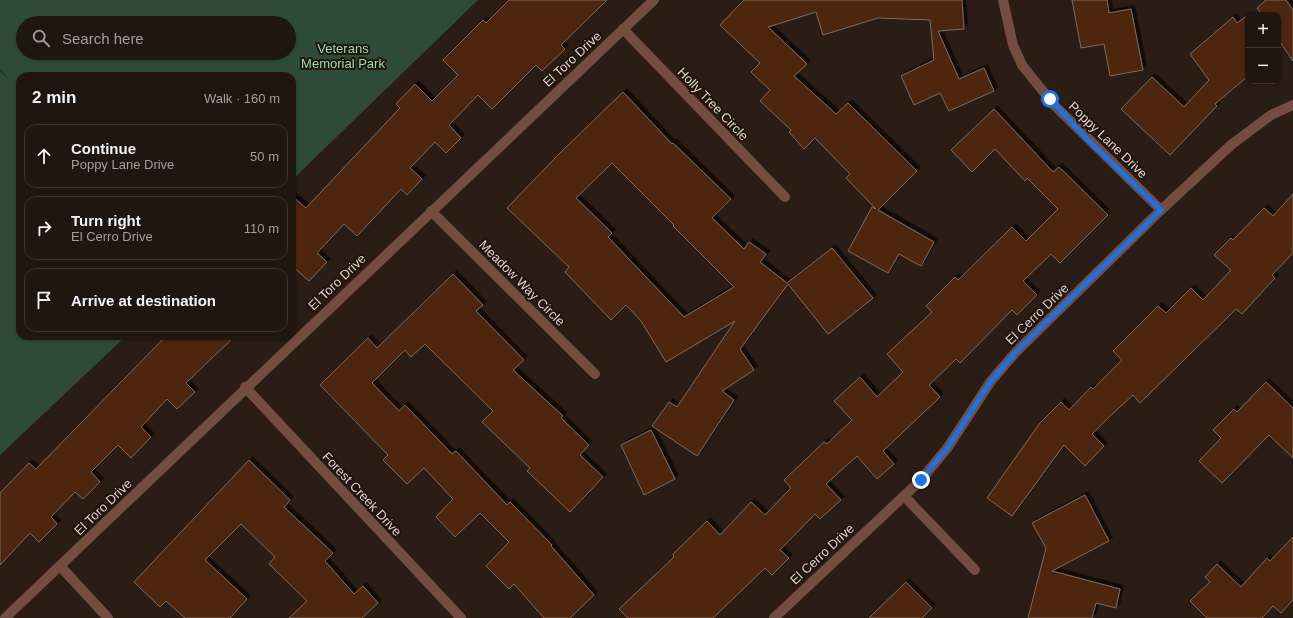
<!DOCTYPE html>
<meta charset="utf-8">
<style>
:root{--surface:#201610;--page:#281f19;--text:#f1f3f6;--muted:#a29f9f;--line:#3d3530}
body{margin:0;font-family:Arial,sans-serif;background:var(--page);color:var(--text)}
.controls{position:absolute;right:12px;top:12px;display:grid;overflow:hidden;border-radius:8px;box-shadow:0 1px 3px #0004}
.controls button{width:36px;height:36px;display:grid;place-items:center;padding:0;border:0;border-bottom:1px solid var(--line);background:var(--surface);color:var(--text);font:20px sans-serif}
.stop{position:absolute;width:12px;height:12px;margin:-9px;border:3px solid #1a73e8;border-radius:50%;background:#fff}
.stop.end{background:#1a73e8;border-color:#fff;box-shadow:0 1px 4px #0008}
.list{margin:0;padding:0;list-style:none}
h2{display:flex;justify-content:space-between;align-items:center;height:52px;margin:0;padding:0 16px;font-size:17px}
h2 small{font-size:13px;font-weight:400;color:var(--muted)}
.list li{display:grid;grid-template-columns:26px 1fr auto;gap:12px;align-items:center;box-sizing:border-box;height:64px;margin:0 8px 8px;padding:0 8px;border:1px solid var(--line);border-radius:12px}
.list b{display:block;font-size:15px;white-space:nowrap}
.list p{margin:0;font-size:13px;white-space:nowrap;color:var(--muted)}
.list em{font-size:13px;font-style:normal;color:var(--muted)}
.icon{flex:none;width:22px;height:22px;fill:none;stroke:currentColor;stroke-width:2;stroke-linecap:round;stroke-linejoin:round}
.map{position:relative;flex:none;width:1293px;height:618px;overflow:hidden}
.search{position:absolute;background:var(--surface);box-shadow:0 1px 3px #0004;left:16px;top:16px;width:280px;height:44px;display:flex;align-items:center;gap:10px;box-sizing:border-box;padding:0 14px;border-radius:22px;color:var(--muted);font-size:15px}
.panel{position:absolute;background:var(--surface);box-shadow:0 1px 3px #0004;left:16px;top:72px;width:280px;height:268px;border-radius:12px}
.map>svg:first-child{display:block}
.green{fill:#2e4b38;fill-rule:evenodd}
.building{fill:#4d250d;stroke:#7c6b62;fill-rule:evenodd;filter:url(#shadow)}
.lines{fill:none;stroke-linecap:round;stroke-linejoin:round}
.minor{stroke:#754c42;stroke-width:10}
.route{stroke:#1a73e8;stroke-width:5}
.labels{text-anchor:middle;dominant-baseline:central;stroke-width:4;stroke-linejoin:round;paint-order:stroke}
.park-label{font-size:13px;fill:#96dead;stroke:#20140c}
.street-label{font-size:13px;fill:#ded5cf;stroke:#20140c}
</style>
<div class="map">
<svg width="1293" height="618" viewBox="0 0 1293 618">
<defs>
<filter id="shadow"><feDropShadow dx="3.5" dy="-3.5" stdDeviation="0" flood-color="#0009"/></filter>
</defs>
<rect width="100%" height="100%" fill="#2a1d15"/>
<path class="green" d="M0,0h478l-186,180v-104h-272v260h106l-126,119v-384l10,10 -10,-11zM23,23h266v30h-266z"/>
<g class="building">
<path d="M509,0h98l-46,45 4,4 -23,22 -6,-6 -44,44 -14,-14 -29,30 12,13 -15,15 -11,-11 -25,26 12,11 -15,16 -6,-6 -44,47 -13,-12 -27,29 10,9 -18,19 -17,-15v-70l14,12 94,-100 -4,-4 19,-20 17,17 26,-26 -15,-15 40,-40 3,3z"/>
<path d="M744,0h218l2,29 -26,2 21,48 25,-11 10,23 -45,20 -9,-18 -26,12 -13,-29 33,-16 -4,-40 -52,-2 -55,17 -7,-23 -48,15 39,37 -13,12 42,38 12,-11 69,68 -39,39 56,32 -13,24 -22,-12 -11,19 -40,-22 24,-44 4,2 -30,-31 4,-4 -35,-36 -11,11 -15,-17 2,-2 -31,-29 10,-11 -19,-18 9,-9 -40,-38z"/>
<path d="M1072,0h35l2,13 22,-4 12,61 -33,6 -6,-32 -23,4z"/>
<path d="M1266,0h20l7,10v51l-15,-22v-24h-16l-5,-7z"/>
<path d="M1248,15v61l-33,28 2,2 -47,49 -49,-46 31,-32 32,30 25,-27 -19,-26 43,-37 4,6z"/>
<path d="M623,92l49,52 1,-1 58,56 -19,19 32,31 5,-7 17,12 -6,8 27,21 45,-35 41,50 -45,36 -40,-50 -48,65 14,21 -32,21 12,9 -37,56 -45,-30 17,-24 8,5 58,-86 -69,41 -25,-41 -15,-16 -15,15 -46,-48 4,-5 -62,-59 52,-54zM612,163l62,62 -1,1 61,61 -50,30 -76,-80 4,-4 -36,-35z"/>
<path d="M994,109l59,63 6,-5 49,48 -48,48 -9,-9 -28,27 14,14 -20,20 -5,-5 -52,53 -4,-4 -27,26 11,12 -57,54 11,13 -17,15 -20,-23 -31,28 15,16 -21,19 -5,-5 -35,36 9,8 -17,17 -7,-7 -52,50h-85l-9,-9 55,-52 -1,-3 34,-33 13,14 31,-33 14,13 26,-27 -7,-8 40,-38 3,2 25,-24 -18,-19 26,-24 17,20 26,-25 -16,-18 45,-42 -6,-6 29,-29 3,3 54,-53 14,14 32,-32 -31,-31 -2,3 -30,-32 -23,23 -21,-22z"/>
<path d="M1293,194v59l-21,22 3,3 -33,36 -6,-5 -96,94 -7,-8 -23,21 -18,18 12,12 -19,20 -21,-21 -52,71 -25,-18 53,-75 21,-21 8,8 22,-23 2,2 29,-29 -9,-9 45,-45 8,7 25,-25 12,12 28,-30 -17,-15 17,-17 2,2 31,-32 9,8z"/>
<path d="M453,274l30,31 -7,6 48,49 -11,10 50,46 -2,2 28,27 -9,10 23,22 -33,35 -43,-41 3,-3 -48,-46 11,-11 -68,-67 -14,13 -6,-7 -33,33 27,28 6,-6 47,49 4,-3 51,54 3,-3 42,43 -1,1 43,49 -24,23h-26l-30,-34 -5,5 -23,-23 23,-24 -29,-29 -25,24 -19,-20 17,-18 -29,-31 -17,16 -24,-24 5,-5 -68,-70 48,-47 9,10z"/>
<path d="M166,336h69l-49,47 9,9 -18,17 -10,-10 -26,28 10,10 -20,21 -13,-13 -27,27 9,10 -17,17 -8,-7 -24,25 6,7 -18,18 -9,-9 -30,32v-72l29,-30 7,6z"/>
<path d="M1266,382l27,26v50l-24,-23 -47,48 -23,-22 22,-23 -8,-8 21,-21 3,3z"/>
<path d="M651,430l24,49 -31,16 -23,-50z"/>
<path d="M249,460l41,40 -6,7 49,46 -8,8 29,33 9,-8 15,17 -16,15h-73l18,-17 -38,-37 6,-7 -34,-33 -36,36 42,39 -17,19h-45l-19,-17 -6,6 -26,-25z"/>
<path d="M1085,495l24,46 -57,30 68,18 -4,19 -20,-5 -4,15h-64l18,-70 -14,-25z"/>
<path d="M1293,537v63l-12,13 -8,-7 -11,12h-55l-17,-17 20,-19 -5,-5 12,-13 24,23 26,-29 3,3z"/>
<path d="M906,582l26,26 -10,10h-53z"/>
</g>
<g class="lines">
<g class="minor">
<path d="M1003,0l10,45 9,20 32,40 107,105"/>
<path d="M623,29l162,168"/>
<path d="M431,211l164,163"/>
<path d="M245,387l216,231"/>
<path d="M904,496l71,74"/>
<path d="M60,566l48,52"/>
<path d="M5,618l649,-618"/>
<path d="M774,618l147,-138 27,-33 43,-66 24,-28 146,-143 70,-65 40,-30 22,-10"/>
</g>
</g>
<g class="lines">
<path class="route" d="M921,480l27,-33 43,-66 24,-28 146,-143 -74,-71 -37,-40"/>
</g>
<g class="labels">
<g class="park-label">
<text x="343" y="48">Veterans<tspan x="343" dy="15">Memorial Park</tspan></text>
</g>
<g class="street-label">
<text transform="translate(572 59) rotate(-43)">El Toro Drive</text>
<text transform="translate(713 104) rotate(46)">Holly Tree Circle</text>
<text transform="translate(1108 140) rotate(44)">Poppy Lane Drive</text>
<text transform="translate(337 282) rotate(-44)">El Toro Drive</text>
<text transform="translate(522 283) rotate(45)">Meadow Way Circle</text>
<text transform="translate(1037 314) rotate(-44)">El Cerro Drive</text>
<text transform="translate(362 494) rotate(47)">Forest Creek Drive</text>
<text transform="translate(103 507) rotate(-44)">El Toro Drive</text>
<text transform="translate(822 554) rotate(-43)">El Cerro Drive</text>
</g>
</g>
</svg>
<div class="controls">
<button>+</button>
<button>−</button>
</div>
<div class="stop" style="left:1050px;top:99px"></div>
<div class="stop end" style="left:921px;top:480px"></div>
<div class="search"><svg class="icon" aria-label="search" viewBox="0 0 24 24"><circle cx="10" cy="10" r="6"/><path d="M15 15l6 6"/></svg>Search here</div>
<section class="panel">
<h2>2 min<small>Walk · 160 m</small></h2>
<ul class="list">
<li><svg class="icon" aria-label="ahead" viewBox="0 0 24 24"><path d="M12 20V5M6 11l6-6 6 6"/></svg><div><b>Continue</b><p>Poppy Lane Drive</p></div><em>50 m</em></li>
<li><svg class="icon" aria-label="right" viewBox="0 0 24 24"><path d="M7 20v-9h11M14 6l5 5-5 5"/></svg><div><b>Turn right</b><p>El Cerro Drive</p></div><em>110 m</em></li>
<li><svg class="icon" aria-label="arrive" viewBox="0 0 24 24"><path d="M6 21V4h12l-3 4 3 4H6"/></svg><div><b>Arrive at destination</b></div></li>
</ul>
</section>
</div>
